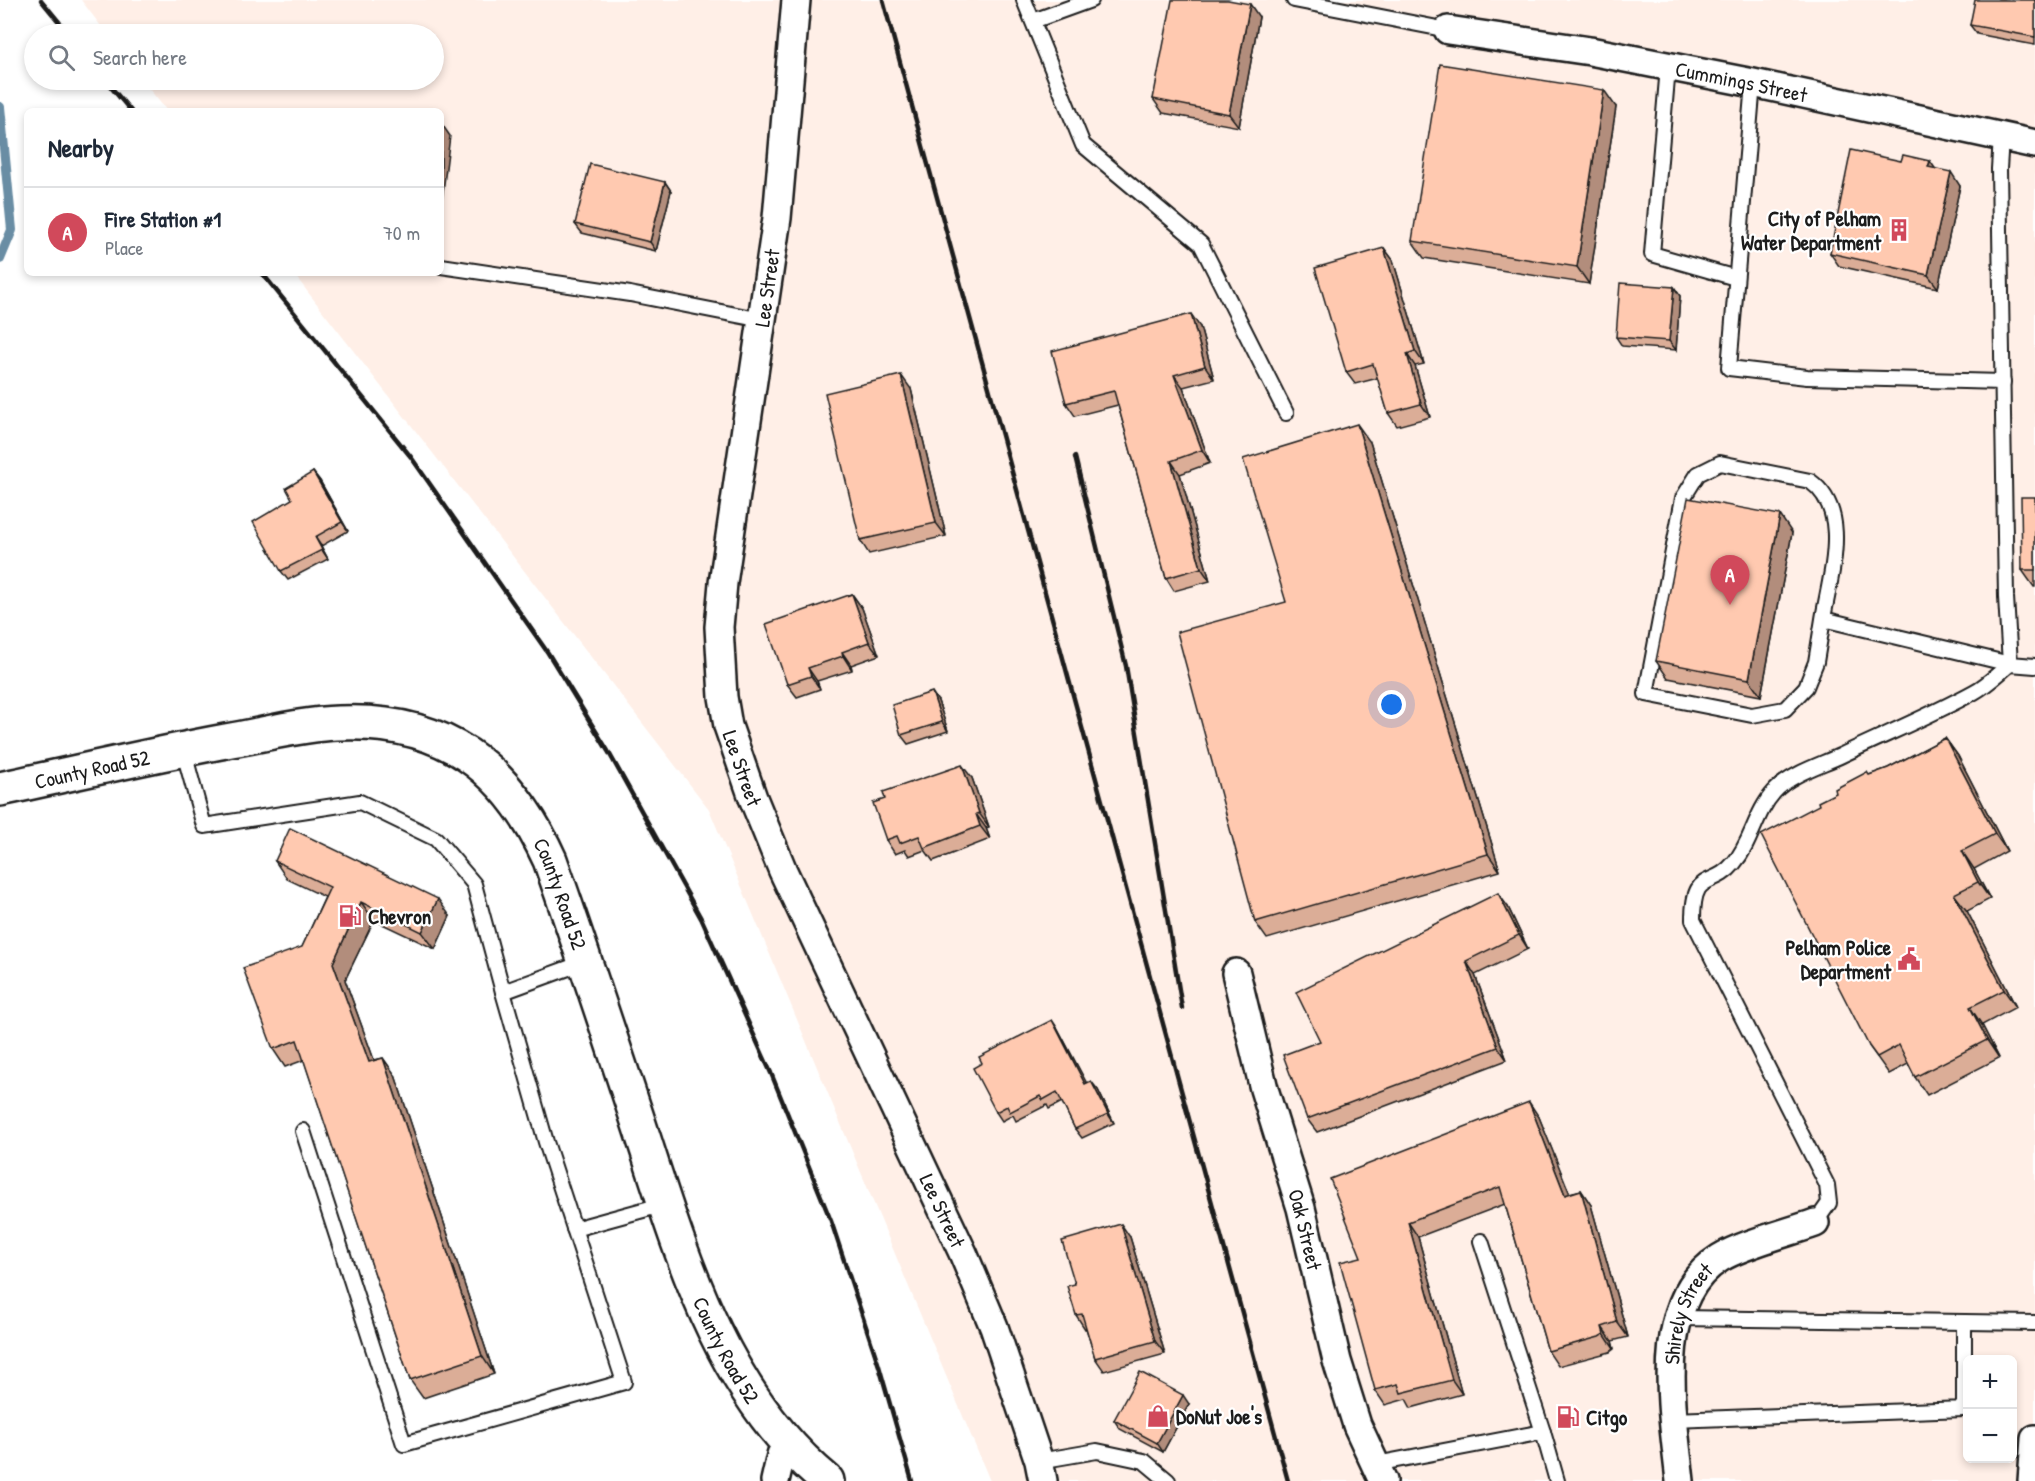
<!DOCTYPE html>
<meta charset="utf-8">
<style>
:root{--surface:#fff;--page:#f2f2f3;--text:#1f2937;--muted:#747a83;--line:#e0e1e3;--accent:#d1495b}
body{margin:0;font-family:"Patrick Hand",sans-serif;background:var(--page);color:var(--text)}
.controls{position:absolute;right:18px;bottom:18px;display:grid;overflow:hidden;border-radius:9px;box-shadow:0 3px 9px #0003}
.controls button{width:54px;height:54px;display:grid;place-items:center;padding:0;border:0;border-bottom:2px solid var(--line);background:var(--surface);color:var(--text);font:30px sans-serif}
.you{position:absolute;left:1392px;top:705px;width:21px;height:21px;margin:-15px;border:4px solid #fff;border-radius:50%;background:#1a73e8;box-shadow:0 0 0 9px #1a73e833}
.badge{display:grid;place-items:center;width:39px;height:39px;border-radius:50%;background:var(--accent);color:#fff;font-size:20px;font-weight:700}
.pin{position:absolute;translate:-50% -50px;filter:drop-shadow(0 2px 3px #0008)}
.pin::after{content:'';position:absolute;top:32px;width:21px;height:18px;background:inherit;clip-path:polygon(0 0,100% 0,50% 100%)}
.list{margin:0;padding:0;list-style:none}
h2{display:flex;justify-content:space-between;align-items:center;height:78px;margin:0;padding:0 24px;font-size:26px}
h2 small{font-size:20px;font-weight:400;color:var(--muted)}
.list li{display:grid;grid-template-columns:39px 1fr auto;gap:18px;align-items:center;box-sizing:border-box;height:90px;padding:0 24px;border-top:2px solid var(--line)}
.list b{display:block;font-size:22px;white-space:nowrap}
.list p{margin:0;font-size:20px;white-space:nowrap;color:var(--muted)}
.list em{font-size:20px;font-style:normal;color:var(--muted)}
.icon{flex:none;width:33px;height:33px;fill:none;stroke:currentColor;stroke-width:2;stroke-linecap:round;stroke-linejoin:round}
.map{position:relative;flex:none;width:2035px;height:1481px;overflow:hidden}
.search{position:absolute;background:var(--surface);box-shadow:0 3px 9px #0003;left:24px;top:24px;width:420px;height:66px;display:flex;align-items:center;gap:15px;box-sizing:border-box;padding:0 21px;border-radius:33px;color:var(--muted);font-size:22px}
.panel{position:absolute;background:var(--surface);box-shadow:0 3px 9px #0003;left:24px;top:108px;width:420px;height:168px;border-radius:9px}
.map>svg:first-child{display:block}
.built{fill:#ffefe7;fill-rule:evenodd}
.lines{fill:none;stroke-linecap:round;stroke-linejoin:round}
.stream{stroke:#698da4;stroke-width:10}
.lane-casing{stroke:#1c1c1c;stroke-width:18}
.street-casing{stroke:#1c1c1c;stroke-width:32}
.secondary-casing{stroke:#1c1c1c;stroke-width:38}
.lane{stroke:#fff;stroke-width:14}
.street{stroke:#fff;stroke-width:27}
.secondary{stroke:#fff;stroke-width:33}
.rail{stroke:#1c1c1c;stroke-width:4.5}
.wall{fill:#dbad97;stroke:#1c1c1c;stroke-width:1.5}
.shaded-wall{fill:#b28d7b;stroke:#1c1c1c;stroke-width:1.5}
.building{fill:#ffc9b0;stroke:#1c1c1c;stroke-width:1.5}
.labels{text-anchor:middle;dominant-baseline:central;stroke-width:4.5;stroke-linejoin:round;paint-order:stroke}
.street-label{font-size:21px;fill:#1c1c1c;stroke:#fff}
.poi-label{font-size:21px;font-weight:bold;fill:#1c1c1c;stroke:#fff;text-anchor:start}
</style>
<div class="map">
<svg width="2035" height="1481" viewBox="0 0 2035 1481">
<rect width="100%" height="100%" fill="#fff"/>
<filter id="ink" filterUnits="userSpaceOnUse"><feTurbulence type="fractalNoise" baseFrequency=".0167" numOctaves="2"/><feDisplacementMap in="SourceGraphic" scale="12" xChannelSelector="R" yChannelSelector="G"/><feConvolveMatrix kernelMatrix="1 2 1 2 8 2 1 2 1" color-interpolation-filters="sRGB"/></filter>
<g filter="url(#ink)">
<path class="built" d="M81,0h1954v1481h-1045l-281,-672 -416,-536h148v-162h-274l-25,-31h292v-46h-327zM1968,1360h44v98h-44z"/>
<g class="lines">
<path class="stream" d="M0,107l12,123 -12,29"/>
<g class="lane-casing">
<g id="lane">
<path d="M1024,0l59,145 118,99 85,169"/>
<path d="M1294,0l154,30"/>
<path d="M1033,21l58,-21"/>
<path d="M1668,67l-16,187 84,24"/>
<path d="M1753,83l-24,285 78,9 196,5"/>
<path d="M2001,137l-2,32 7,428 4,67 25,2"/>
<path d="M441,266l189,28 132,26"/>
<path d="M1823,619l-7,43 -10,25 -21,22 -33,6 -106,-21 37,-196 15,-24 22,-11 90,18c42,30 20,94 13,138l187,45"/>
<path d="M183,749l21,77 156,-24 76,37 38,45 29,108 82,-30"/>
<path d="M303,1131l101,313 220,-62 -78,-240 -43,-150"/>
<path d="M1815,1223l14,-20 -2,-18 -134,-265c0,-52 19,-30 41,-57 18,-21 21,-50 40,-71 16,-18 47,-27 68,-37 44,-21 90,-40 132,-63 13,-7 25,-19 36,-28"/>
<path d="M574,1229l91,-25"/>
<path d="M1678,1318l357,5"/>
<path d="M1673,1420l291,-11v-87"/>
<path d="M1543,1432l14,49"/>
<path d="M1039,1461l58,-10 47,10 24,20"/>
<path d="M1376,1464l167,-32 -62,-191"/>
</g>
</g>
<g class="street-casing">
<g id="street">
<path id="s1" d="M796,0l-19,218 -54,365 -4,44 4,70 5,29 25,72 30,73 180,382 31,74 45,134 4,20"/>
<path id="s2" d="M1448,30l142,21 163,32 282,61"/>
<path id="s3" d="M1236,973l28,116 37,119 36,153 20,64 26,56"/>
<path d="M775,1481l6,-26 8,-9"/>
<path id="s4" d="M1680,1481c-7,-68 -29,-180 40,-223 23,-14 67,-25 95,-35"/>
<path d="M2032,1481l3,-42"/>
</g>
</g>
<g class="secondary-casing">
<g id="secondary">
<path id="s5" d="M0,789c75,-16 150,-34 226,-48 37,-6 75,-17 112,-18 105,-5 170,44 212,137 30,85 58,170 86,255 43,131 81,275 191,366"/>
</g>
</g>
<use href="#lane" class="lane"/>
<use href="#street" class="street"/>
<use href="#secondary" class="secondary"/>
<g class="rail">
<path d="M41,0l28,34"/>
<path d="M883,0l405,1481"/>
<path d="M105,80l26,31"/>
<path d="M262,273l149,184 137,196 60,98 94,169 69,153 60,148 48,145 33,115"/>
<path d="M1075,457l51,209 56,342"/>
</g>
</g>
<g class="wall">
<path d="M2035,0v45l-58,-11 -7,-9z"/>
<path d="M1259,17l-20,110 -76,-14 -10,-14z"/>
<path d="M1616,107l-27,177 -165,-26 -12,-17z"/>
<path d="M1935,169l25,17 -22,102 -99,-22 -9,-13z"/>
<path d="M665,182l6,9 -15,60 -74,-18 -7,-9z"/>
<path d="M1384,248l9,12 31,104 -9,2 15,51 -33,9 -9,-13 -10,-35 -23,6 -9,-12z"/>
<path d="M1674,287l6,9 -4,54 -54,-4 -6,-9z"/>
<path d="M1200,327l14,52 -31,8 27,76 -30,11 30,107 -36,10 -8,-13 -48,-173 -43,11 -9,-13z"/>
<path d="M911,389l35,147 -77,18 -9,-14z"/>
<path d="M1370,442l130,429 -233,68 -12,-17 31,-320z"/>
<path d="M313,472l7,9 28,50 -27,15 7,13 -40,21 -7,-9 11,-72z"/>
<path d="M2035,497v90h-1l-12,-17z"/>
<path d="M1792,533l-31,163 -93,-18 -12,-17z"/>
<path d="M852,594l10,14 17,47 -28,10 1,5 -35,11 3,8 -23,8 -10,-13z"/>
<path d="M938,701l10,30 -40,13 -7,-9z"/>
<path d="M1945,738l13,18 49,95 -33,18 16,30 -23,12 49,96 -34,18 17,33 -72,37 -12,-18 -7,-13 -19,10 -20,-28v-271l19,-7z"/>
<path d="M972,778l17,49 -3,1 4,11 -57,22 -8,-11 -16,6 -4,-6 -10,4 -9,-14z"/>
<path d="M275,861l175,55 -15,33 -61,-29 -29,60 29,80 9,-2 12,17 99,299 -71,24 -13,-18 -106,-320 -19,7 -12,-18 29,-102 23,-50 -38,-18z"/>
<path d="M1508,907l20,42 -53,26 32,85 -190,72 -10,-13 13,-78z"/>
<path d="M1058,1029l28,54 12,7 16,33 -32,15 -7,-9 -13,-27 -13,7 -2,-4 -31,16 -3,-6 -11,6 -6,-9z"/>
<path d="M1539,1117l30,76 12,-3 10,15 37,132 -16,4 2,8 -4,3 -52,14 -10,-15 -43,-147 -87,33 44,157 -51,14 -5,-9 -21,6 -10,-15 -14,-133z"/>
<path d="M1130,1237l35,117 -61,17 -9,-13 -9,-30 -1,1 -9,-14 -1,-31z"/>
<path d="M1189,1404l-26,48 -43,-23 -6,-9z"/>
</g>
<g class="shaded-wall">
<path d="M1250,4l9,13 -20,110 -10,-13z"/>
<path d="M1604,90l12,17 -27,177 -12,-17z"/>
<path d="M441,123l9,13 -8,64 -1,-2z"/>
<path d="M1930,161l9,13 -11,-7z"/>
<path d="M1951,172l9,14 -22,102 -10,-13z"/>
<path d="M665,182l6,9 -15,60 -6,-9z"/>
<path d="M1384,248l9,12 31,104 -9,-13z"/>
<path d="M1674,287l6,9 -4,54 -7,-9z"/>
<path d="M1191,314l9,13 14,52 -9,-13z"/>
<path d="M1407,354l8,12 15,51 -9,-13z"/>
<path d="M901,375l10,14 35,147 -10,-13z"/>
<path d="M1174,375l9,12 27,76 -8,-13z"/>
<path d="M1357,424l13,18 130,429 -12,-17z"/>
<path d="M1171,461l9,13 30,107 -9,-13z"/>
<path d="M313,472l7,9 28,50 -6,-9z"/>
<path d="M1780,515l12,18 -31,163 -12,-17z"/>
<path d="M315,537l6,9 7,13 -6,-9z"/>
<path d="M852,594l10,14 17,47 -10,-13z"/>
<path d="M842,652l9,13 1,5 -9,-14z"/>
<path d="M808,668l9,13 3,8 -9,-13z"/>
<path d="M932,692l6,9 10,30 -6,-9z"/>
<path d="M1945,738l13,18 49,95 -12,-17z"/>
<path d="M962,765l10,13 17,49 -10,-14z"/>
<path d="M976,814l10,14 4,11 -10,-13z"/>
<path d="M1962,851l12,18 16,30 -12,-17z"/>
<path d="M1498,893l10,14 20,42 -9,-14z"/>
<path d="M1954,894l13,17 49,96 -12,-17z"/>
<path d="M438,899l12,17 -15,33 -13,-17z"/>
<path d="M361,902l13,18 -29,60 36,99 -12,-17 -36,-99z"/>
<path d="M1466,961l9,14 32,85 -9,-13z"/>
<path d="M1970,1007l12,18 17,33 -12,-18z"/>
<path d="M1052,1020l6,9 34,64 -7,-9z"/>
<path d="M383,1058l12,17 99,299 -12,-18z"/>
<path d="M1091,1081l7,9 16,33 -6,-9z"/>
<path d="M1529,1102l10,15 37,92 -11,-14z"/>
<path d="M1581,1190l10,15 37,132 -11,-15z"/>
<path d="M1408,1222l10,15 44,157 -10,-14z"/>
<path d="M1121,1224l9,13 35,117 -10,-13z"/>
<path d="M1602,1327l10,14 2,8 -10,-15z"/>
<path d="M1183,1395l6,9 -26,48 -6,-9z"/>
</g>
<g class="building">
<path d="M1172,0h56l22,4 -21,110 -76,-15z"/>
<path d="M1975,0h60v37l-65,-12z"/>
<path d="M1440,64l164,26 -27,177 -165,-26z"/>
<path d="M1851,150l50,11 2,-6 27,6 -2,6 23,5 -23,103 -98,-22z"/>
<path d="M590,164l75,18 -15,60 -75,-18z"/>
<path d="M1384,248l31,103 -8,3 14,50 -33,9 -15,-49 -27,8 -31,-104z"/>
<path d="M1620,283l54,4 -5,54 -53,-4z"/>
<path d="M1191,314l14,52 -31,9 28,75 -31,11 30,107 -35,10 -52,-187 -48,12 -14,-52z"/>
<path d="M901,375l35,148 -76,17 -35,-147z"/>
<path d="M1357,424l131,430 -233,68 -78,-290 109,-30 -43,-143z"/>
<path d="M313,472l29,50 -27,15 7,13 -41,21 -28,-49 39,-23 -6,-11z"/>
<path d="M2021,497h14v73h-13z"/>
<path d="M1688,498l92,17 -31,164 -93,-18z"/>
<path d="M852,594l17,48 -27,10 1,4 -35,12 3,8 -24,8 -21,-60z"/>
<path d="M932,692l10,30 -41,13 -9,-30z"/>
<path d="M1945,738l50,96 -33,17 16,31 -24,12 50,96 -34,17 17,33 -72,37 -16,-32 -22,12 -8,-11 -108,-211 58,-30 -1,-3 18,-9 -1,-4 32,-17 2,3 19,-7z"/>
<path d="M962,765l17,48 -3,1 4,12 -56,22 -5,-12 -19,7 -3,-7 -11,4 -13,-37 12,-4 -2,-7z"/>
<path d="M290,828l148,71 -16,33 -61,-30 -28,61 36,99 14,-4 99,298 -72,24 -113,-340 -24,9 -30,-81 59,-21 28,-60 -55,-26z"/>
<path d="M1498,893l21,42 -53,26 32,86 -191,72 -24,-64 37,-14 -24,-49z"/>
<path d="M1052,1020l33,64 6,-3 17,33 -33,15 -18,-37 -14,8 -3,-4 -30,16 -3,-6 -11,6 -23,-44 9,-5 -3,-6z"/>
<path d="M1529,1102l36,93 16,-5 36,132 -15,5 2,7 -5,3 -51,14 -48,-164 -92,35 44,158 -51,13 -3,-9 -23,6 -35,-128 21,-5 -31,-78z"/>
<path d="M1121,1224l34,117 -60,17 -13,-44 -6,1 -9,-29 8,-2 -13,-43z"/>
<path d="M1140,1372l43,23 -26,48 -43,-23z"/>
</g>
</g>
<defs>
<g id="building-bare" transform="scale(1.8)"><path d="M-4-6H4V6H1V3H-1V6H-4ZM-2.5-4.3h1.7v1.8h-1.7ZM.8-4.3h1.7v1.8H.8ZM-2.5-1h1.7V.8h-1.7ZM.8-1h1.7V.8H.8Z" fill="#d1495b" stroke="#fff" stroke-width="2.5" paint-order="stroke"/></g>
<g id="fuel-bare" transform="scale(1.8)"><path d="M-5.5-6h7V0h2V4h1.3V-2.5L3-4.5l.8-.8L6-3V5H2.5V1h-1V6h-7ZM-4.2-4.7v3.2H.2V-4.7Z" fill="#d1495b" stroke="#fff" stroke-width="2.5" paint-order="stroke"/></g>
<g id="civic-bare" transform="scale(1.8)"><path d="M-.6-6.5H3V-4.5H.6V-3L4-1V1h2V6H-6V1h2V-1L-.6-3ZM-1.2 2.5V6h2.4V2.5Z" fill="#d1495b" stroke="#fff" stroke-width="2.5" paint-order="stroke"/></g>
<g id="shop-bare" transform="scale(1.8)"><path d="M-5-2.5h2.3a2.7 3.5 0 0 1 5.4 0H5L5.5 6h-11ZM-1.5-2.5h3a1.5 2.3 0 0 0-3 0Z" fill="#d1495b" stroke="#fff" stroke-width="2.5" paint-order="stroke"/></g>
</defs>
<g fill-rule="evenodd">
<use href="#building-bare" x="1899" y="230"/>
<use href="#fuel-bare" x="350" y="916"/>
<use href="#civic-bare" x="1909" y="959"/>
<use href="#shop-bare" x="1158" y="1416"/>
<use href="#fuel-bare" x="1568" y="1417"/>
</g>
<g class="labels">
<g class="street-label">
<text stroke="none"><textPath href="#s2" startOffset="298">Cummings Street</textPath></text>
<text transform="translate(767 288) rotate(-82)">Lee Street</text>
<text stroke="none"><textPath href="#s1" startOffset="776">Lee Street</textPath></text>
<text stroke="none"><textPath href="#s5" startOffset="94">County Road 52</textPath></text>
<text stroke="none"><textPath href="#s5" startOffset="651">County Road 52</textPath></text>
<text stroke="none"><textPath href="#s1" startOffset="1262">Lee Street</textPath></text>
<text stroke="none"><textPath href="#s3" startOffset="266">Oak Street</textPath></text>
<text stroke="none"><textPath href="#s4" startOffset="171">Shirely Street</textPath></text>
<text stroke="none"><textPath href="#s5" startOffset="1137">County Road 52</textPath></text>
</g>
<g class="poi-label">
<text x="1881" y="218" text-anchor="end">City of Pelham<tspan x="1881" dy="24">Water Department</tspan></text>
<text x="368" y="916">Chevron</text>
<text x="1891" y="947" text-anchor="end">Pelham Police<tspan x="1891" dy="24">Department</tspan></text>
<text x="1176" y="1416">DoNut Joe's</text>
<text x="1586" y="1417">Citgo</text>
</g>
</g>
</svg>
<div class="controls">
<button>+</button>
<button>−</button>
</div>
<div class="you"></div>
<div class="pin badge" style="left:1730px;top:605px">A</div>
<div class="search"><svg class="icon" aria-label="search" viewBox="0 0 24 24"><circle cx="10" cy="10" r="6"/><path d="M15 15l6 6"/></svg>Search here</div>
<section class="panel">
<h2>Nearby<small></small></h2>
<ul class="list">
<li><span class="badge">A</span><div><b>Fire Station #1</b><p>Place</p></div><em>70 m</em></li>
</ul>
</section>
</div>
